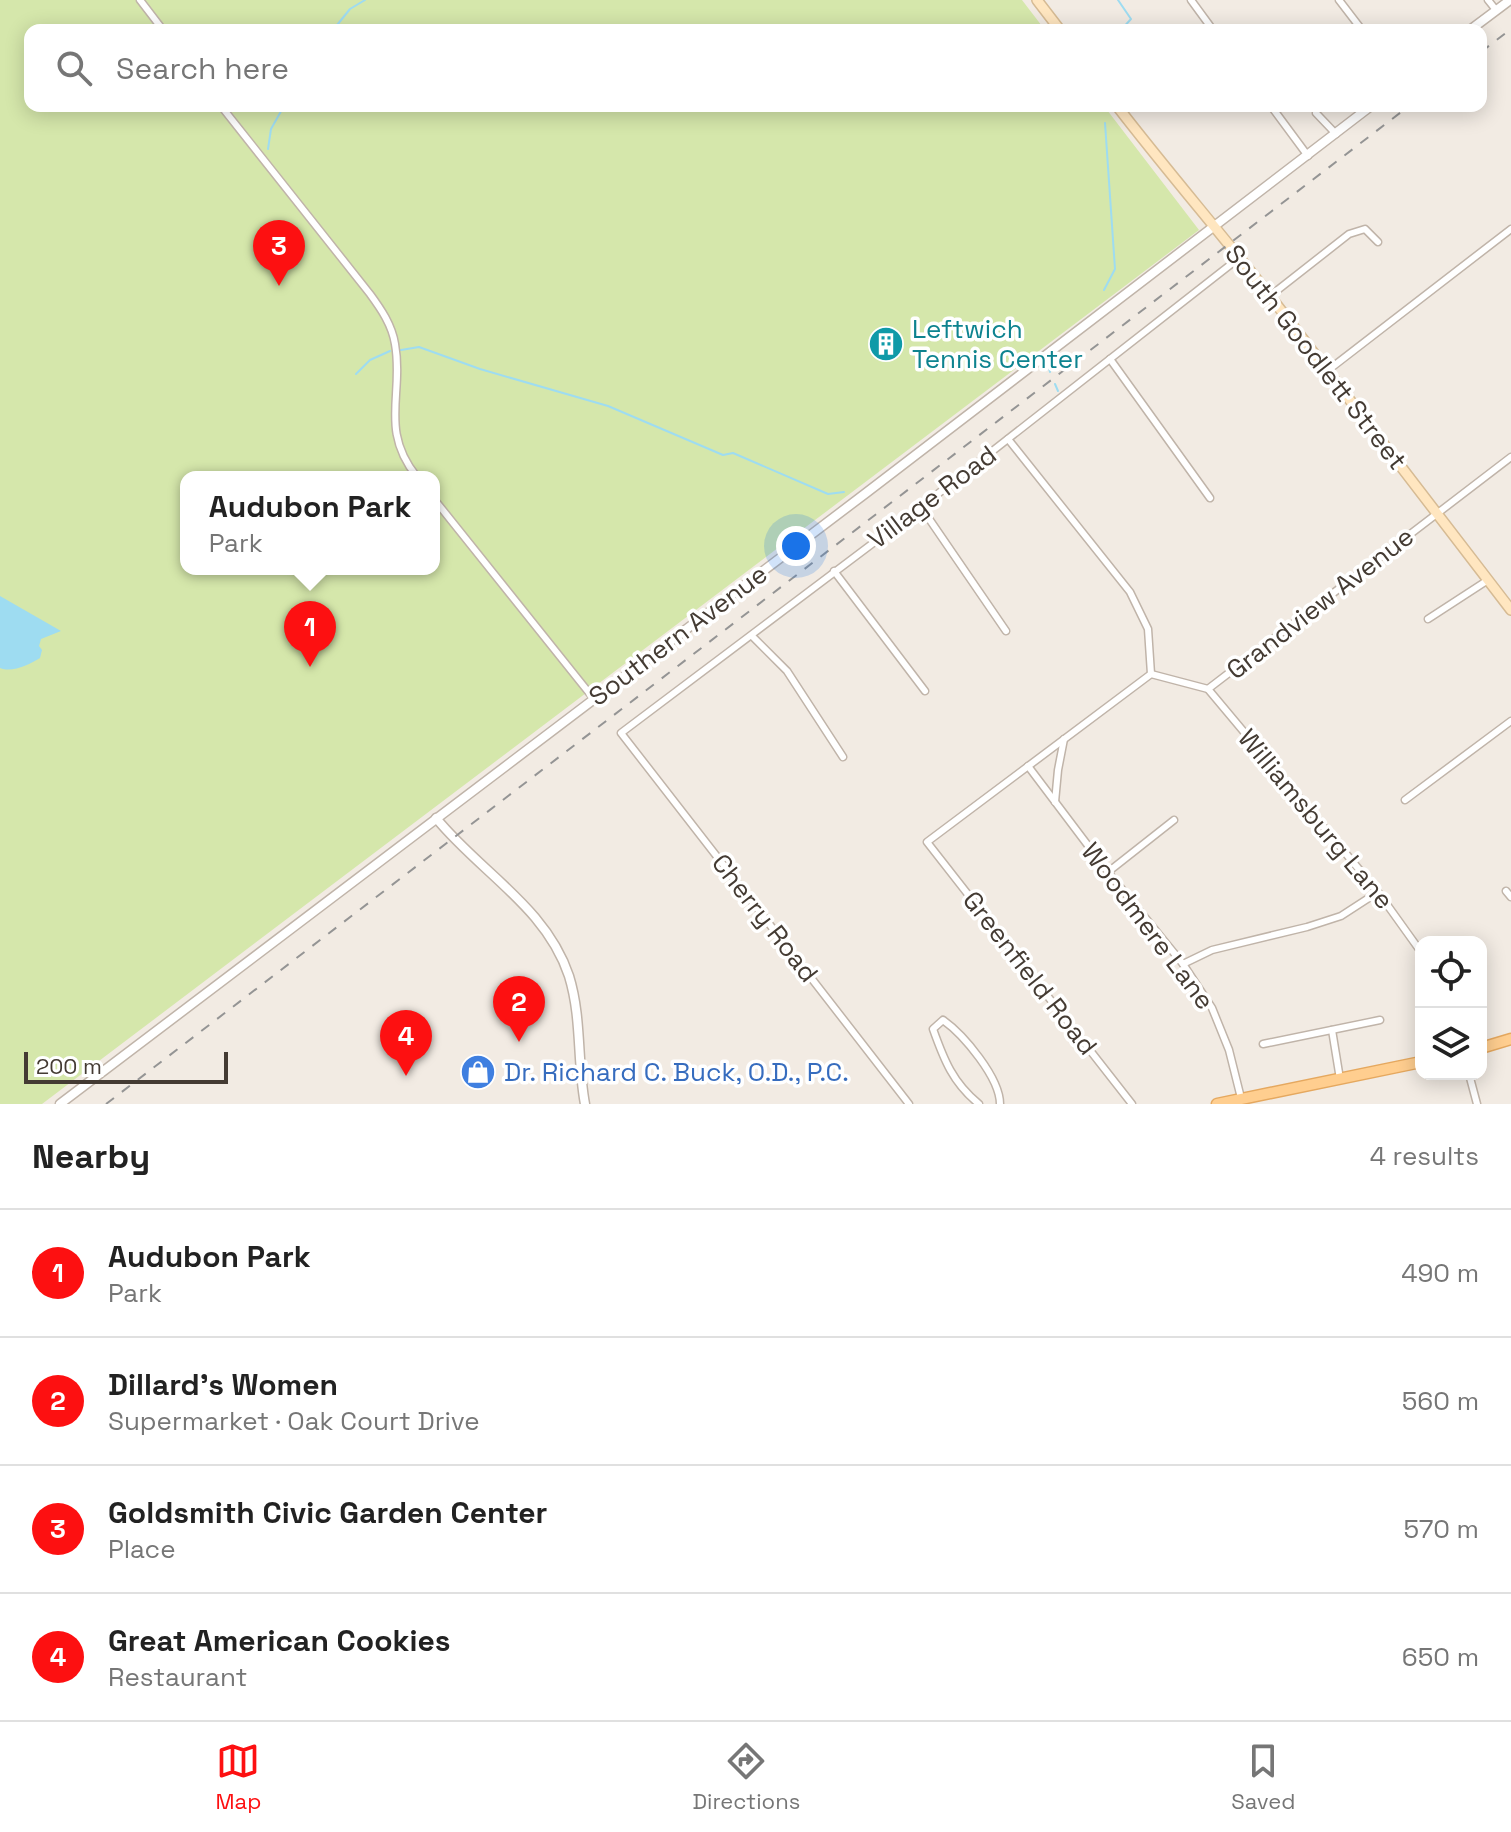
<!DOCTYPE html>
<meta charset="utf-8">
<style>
:root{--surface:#fff;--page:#f6f6f6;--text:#222;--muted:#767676;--line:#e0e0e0;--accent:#fd1011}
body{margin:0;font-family:"Space Grotesk",sans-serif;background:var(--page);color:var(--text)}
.controls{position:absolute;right:24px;bottom:24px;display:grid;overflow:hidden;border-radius:16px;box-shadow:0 4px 20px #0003}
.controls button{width:72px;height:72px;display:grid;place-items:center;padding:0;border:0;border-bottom:2px solid var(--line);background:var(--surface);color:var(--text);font:40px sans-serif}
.scale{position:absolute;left:24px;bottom:20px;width:204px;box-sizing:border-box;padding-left:8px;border:4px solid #443b33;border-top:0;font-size:22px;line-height:28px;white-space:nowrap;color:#443b33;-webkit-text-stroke:6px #fff;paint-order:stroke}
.you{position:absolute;left:796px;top:546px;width:28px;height:28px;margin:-20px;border:6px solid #fff;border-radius:50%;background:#1a73e8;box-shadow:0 0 0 12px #1a73e833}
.badge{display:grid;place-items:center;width:52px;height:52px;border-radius:50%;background:var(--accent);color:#fff;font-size:26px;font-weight:700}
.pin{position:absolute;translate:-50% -66px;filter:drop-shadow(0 2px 4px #0008)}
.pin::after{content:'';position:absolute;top:42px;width:28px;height:24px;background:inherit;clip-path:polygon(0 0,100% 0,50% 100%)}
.popup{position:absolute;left:180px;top:471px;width:260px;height:104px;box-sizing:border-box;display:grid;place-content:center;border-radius:16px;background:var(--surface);filter:drop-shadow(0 2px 6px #0005);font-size:26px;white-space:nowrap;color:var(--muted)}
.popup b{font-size:30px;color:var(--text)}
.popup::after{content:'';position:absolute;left:50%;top:100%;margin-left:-16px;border:16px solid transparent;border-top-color:var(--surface)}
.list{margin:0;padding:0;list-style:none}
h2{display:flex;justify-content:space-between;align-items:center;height:104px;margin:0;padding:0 32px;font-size:34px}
h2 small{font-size:26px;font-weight:400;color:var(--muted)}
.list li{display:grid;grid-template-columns:52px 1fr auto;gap:24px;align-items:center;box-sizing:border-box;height:128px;padding:0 32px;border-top:2px solid var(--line)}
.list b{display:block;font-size:30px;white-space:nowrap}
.list p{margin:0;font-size:26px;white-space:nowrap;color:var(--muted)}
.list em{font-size:26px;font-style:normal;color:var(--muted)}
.icon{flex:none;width:44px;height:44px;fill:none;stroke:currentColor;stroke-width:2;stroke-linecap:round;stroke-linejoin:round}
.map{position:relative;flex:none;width:1511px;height:1104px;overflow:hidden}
.search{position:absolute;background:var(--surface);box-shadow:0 4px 20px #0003;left:24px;right:24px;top:24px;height:88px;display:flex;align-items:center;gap:20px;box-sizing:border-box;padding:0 28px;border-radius:16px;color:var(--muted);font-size:30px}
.sheet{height:616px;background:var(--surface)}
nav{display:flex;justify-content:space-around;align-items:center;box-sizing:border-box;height:112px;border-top:2px solid var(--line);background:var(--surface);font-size:22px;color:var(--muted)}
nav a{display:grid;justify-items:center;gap:4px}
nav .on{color:var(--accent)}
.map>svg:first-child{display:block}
.green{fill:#d5e7ab;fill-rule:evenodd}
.water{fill:#9edcf1}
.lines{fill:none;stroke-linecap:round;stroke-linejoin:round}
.stream{stroke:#9edcf1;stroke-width:2}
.minor-casing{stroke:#c0b4a9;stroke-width:9}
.tertiary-casing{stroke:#c0b4a9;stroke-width:11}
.secondary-casing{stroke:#d6bb94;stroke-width:12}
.primary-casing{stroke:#e5a85f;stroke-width:13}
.minor{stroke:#fff;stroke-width:6}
.tertiary{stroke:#fff;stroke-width:8}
.secondary{stroke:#ffe6c0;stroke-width:9}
.primary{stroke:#ffce8f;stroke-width:10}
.rail{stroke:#949494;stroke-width:2;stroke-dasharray:10 10;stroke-linecap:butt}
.labels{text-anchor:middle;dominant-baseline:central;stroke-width:7;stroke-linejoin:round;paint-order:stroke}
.culture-label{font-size:26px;fill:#0d838f;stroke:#fff;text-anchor:start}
.street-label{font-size:26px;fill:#443b33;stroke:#fff}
.shop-label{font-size:26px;fill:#366cbe;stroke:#fff;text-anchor:start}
</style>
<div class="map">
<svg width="1511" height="1104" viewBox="0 0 1511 1104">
<rect width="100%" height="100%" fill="#f2ebe3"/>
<path class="green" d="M0,0h1022l23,30h-1015v76h1074l95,124 -1157,874h-42zM186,477h248v92h-248z"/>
<path class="water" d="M0,596l61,35 -20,8 -2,7 3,4 -2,8c-11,7 -28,15 -40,10z"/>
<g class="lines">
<g class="stream">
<path d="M1118,0l13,19 -10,11"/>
<path d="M333,30l17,-21 15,-9"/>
<path d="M268,149l3,-20 13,-23"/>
<path d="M1104,290l11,-21 -10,-146"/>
<path d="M401,350l18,-3 61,22 128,37 115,49 10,-2 95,41 16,-2"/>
<path d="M1048,364l2,8"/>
<path d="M356,374l14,-14 20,-9"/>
<path d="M1055,384l3,7"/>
</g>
<g class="minor-casing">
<g id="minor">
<path d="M140,0l23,30"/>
<path d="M1191,0l22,30"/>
<path d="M1339,0l23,30"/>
<path d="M1488,0l8,10"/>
<path d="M221,106l149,188c11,15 22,31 25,50 9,50 -16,86 22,133"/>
<path d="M1271,106l37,50"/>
<path d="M1316,113l20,21"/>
<path d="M1270,296l79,-62 16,-5 13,13"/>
<path d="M1110,359l100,139"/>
<path d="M1327,371l184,-142"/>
<path d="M1008,439l122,153 18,37 3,45"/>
<path d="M434,499l160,200"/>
<path d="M921,507l85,124"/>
<path d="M834,571l91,120"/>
<path d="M1428,619l60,-39"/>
<path d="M752,636l35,35 56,86"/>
<path d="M1208,689l170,203 43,60"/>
<path d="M1028,766l80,106 75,92 29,44 17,42 12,48"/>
<path d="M1405,800l106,-79"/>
<path d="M1055,802l3,-32 6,-31"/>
<path d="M1108,872l66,-52"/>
<path d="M1506,891l5,6"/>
<path d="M1183,964l29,-14 95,-23 34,-11 37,-24"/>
<path d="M1332,1030l8,49"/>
<path d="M1263,1044l117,-24"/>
<path d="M1469,1074l8,30"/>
<path d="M909,1104l-288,-371 300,-226 318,-249"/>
<path d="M979,1104c-26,-21 -35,-44 -46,-75l10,-9c21,15 57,58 57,84"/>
<path d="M1132,1104l-205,-262 224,-168 57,15 303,-232"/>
</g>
</g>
<g class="tertiary-casing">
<g id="tertiary">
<path d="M1470,30l40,-30"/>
<path d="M436,818c44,54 110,89 133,158 13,42 8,86 16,128"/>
<path d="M60,1104l806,-611 505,-387"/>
</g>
</g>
<g class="secondary-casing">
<g id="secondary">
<path d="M1037,0l23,30"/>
<path d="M1117,106c50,65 103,126 153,190 81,104 161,209 241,314"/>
</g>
</g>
<g class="primary-casing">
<g id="primary">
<path d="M1481,1048l30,-9"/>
<path d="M1217,1104l204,-42"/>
</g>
</g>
<use href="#minor" class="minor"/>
<use href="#tertiary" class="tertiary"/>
<use href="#secondary" class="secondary"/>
<use href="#primary" class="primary"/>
<g class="rail">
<path d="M1481,52l30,-23"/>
<path d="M106,1104l1303,-998"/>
</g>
</g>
<defs>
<g id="building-disc" transform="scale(1.8)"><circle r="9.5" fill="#0f9aa8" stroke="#fff"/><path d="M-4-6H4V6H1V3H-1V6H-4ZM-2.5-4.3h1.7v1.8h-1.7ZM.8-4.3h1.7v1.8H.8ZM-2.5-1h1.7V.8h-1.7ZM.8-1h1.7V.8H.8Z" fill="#fff"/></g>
<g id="shop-disc" transform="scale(1.8)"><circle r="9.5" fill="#3f7fe0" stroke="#fff"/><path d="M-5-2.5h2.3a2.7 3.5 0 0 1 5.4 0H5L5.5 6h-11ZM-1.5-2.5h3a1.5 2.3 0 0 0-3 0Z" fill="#fff"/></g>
</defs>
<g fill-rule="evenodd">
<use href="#building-disc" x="886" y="344"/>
<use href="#shop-disc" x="478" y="1072"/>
</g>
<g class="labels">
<g class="culture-label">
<text x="912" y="329">Leftwich<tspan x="912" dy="30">Tennis Center</tspan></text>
</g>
<g class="street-label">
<text transform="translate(1316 357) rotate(52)">South Goodlett Street</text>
<text transform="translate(932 497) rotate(-37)">Village Road</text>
<text transform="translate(1320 603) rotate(-38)">Grandview Avenue</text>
<text transform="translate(678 635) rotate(-37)">Southern Avenue</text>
<text transform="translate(1316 819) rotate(50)">Williamsburg Lane</text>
<text transform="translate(765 918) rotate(52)">Cherry Road</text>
<text transform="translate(1148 926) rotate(53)">Woodmere Lane</text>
<text transform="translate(1030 973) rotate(52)">Greenfield Road</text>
</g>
<g class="shop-label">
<text x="504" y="1072">Dr. Richard C. Buck, O.D., P.C.</text>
</g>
</g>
</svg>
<div class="controls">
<button><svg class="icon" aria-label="locate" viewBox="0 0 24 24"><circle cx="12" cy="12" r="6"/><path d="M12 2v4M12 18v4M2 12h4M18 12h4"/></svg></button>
<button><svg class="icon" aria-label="layers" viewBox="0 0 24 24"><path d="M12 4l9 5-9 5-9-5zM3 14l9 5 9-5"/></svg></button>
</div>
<div class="scale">200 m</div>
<div class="you"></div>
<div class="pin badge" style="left:310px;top:667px">1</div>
<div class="popup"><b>Audubon Park</b>Park</div>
<div class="pin badge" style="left:519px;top:1042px">2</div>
<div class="pin badge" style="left:279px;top:286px">3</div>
<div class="pin badge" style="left:406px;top:1076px">4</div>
<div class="search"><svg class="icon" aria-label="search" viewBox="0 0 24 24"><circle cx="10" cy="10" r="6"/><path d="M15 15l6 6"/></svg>Search here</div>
</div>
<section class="sheet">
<h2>Nearby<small>4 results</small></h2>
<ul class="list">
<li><span class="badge">1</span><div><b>Audubon Park</b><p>Park</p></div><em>490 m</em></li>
<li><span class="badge">2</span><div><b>Dillard's Women</b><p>Supermarket · Oak Court Drive</p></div><em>560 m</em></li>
<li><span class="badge">3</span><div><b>Goldsmith Civic Garden Center</b><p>Place</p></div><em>570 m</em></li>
<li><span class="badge">4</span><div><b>Great American Cookies</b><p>Restaurant</p></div><em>650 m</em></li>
</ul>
</section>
<nav>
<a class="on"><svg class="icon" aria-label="map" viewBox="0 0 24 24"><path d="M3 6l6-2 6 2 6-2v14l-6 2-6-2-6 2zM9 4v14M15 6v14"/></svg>Map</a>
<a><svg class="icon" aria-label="directions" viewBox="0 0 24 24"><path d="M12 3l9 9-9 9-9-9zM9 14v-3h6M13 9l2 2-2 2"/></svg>Directions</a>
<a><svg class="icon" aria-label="saved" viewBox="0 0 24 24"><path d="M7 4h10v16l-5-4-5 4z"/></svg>Saved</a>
</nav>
